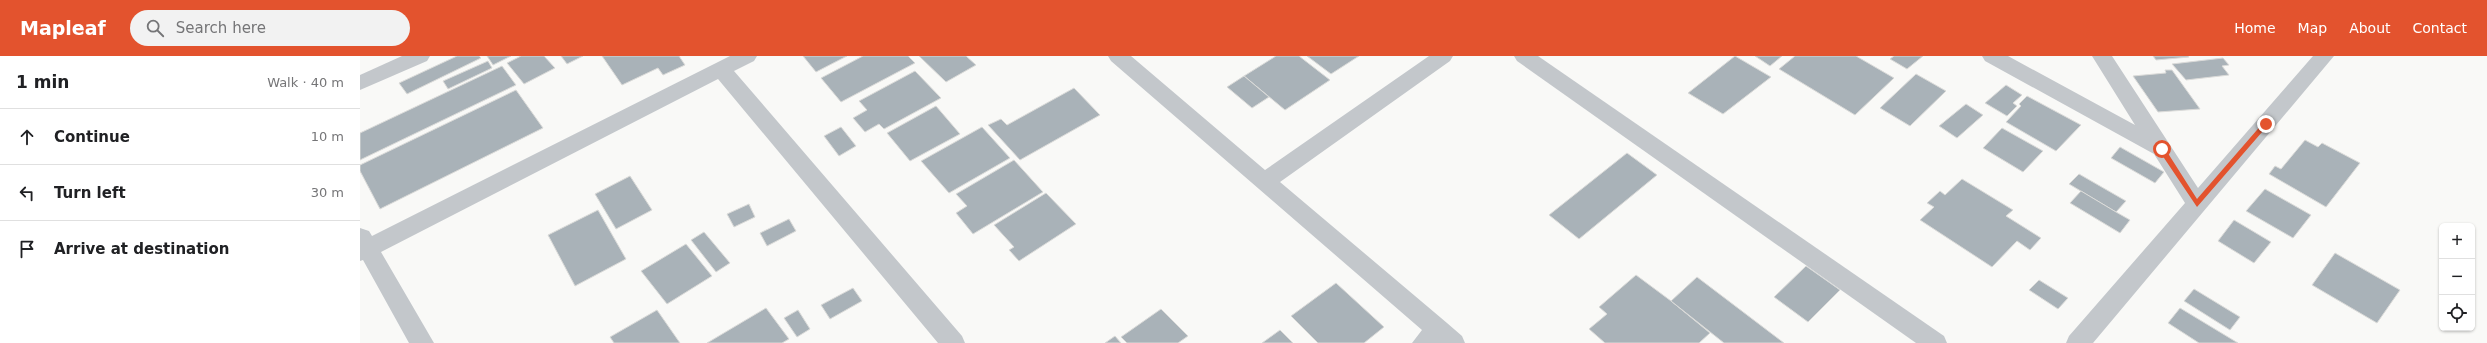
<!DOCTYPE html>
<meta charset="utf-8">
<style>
:root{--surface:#fff;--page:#f2f2f2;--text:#202124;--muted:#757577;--line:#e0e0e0;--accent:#e3532e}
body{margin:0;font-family:"DejaVu Sans",sans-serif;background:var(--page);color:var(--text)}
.controls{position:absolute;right:12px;bottom:12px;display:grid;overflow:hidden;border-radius:6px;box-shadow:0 1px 3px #0004}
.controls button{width:36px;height:36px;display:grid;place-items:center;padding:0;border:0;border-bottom:1px solid var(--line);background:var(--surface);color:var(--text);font:20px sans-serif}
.stop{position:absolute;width:12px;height:12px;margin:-9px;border:3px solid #e3532e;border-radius:50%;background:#fff}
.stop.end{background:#e3532e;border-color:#fff;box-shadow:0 1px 4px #0008}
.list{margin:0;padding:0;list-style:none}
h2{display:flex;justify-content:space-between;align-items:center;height:52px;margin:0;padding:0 16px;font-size:17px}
h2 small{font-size:13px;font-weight:400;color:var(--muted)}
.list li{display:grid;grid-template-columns:26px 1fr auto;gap:12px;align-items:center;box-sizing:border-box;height:56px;padding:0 16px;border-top:1px solid var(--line)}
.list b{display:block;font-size:15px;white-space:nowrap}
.list em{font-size:13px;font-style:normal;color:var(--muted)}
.icon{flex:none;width:22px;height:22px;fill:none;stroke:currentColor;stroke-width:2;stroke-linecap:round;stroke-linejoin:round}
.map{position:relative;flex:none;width:2127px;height:287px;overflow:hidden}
header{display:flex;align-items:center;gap:24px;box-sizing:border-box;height:56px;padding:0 20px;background:var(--accent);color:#fff}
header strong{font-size:19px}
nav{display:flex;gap:22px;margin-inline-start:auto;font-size:14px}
.search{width:280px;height:36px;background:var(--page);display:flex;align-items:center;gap:10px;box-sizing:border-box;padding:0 14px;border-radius:22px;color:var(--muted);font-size:15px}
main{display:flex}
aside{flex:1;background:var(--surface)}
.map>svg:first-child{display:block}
.building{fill:#a9b2b8;stroke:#dbdbd9}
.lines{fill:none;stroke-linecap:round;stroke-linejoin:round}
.minor{fill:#c3c7cb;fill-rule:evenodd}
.route{fill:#e3532e}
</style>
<header>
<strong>Mapleaf</strong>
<div class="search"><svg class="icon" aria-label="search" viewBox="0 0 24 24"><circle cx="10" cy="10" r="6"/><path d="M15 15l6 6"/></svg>Search here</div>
<nav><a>Home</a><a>Map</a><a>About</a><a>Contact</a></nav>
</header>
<main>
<aside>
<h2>1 min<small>Walk · 40 m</small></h2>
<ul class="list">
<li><svg class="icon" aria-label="ahead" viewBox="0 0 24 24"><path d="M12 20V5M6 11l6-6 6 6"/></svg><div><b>Continue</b></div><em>10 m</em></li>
<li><svg class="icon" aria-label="left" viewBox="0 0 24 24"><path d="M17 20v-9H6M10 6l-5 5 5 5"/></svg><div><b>Turn left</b></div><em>30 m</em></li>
<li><svg class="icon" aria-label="arrive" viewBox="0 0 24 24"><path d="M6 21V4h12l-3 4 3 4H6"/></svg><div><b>Arrive at destination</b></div></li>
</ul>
</aside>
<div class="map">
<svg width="2127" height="287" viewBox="0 0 2127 287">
<rect width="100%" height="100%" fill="#f9f9f7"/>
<g class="building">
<path d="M97,0h22l2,2 -74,36 -8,-11z"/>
<path d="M127,0h24l-18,9z"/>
<path d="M161,0h23l11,12 -31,16 -17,-21z"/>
<path d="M201,0h22l-16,8z"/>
<path d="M242,0h77l6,9 -22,10 -5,-7 -36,17z"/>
<path d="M443,0h44l-31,16z"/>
<path d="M503,0h45l7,7 -74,39 -20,-24z"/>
<path d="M559,0h47l10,9 -30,17z"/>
<path d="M916,0h23l31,24 -45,30 -41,-34z"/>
<path d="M947,0h52l-28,18z"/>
<path d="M1375,0l36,21 -48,37 -35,-21z"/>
<path d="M1395,0h27l-12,10z"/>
<path d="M1435,0h61l38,22 -39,37 -76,-46z"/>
<path d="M1534,0h29l-16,13 -17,-10z"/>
<path d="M1793,0h35l1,1 -33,3z"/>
<path d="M1863,2l6,7 -7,1 7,9 -43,5 -14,-16z"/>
<path d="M128,5l4,7 -44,21 -5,-8z"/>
<path d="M142,10l14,19 -156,75v-27z"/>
<path d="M1805,14h7l28,39 -42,3 -25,-36 33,-3z"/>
<path d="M555,15l26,27 -57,31 -5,-5 -14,8 -12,-14 14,-8 -8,-9z"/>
<path d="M1556,18l30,17 -36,35 -30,-18z"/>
<path d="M884,20l25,21 -17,11 -25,-21z"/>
<path d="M1646,29l16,10 -9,8 4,3 -10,10 -22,-13z"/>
<path d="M714,32l26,27 -80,45 -32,-35 13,-6 6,6z"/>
<path d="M156,34l27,38 -163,81 -20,-38v-6z"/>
<path d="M1667,40l54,29 -25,26 -50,-29 15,-16 -2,-2z"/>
<path d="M1606,48l17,11 -26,23 -18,-12z"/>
<path d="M576,50l24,28 -50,27 -23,-28z"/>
<path d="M481,71l15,19 -17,10 -15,-20z"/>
<path d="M622,71l28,31 -61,35 -28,-32z"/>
<path d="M1642,72l41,23 -20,21 -40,-24z"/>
<path d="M1945,84l13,7 4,-4 38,20 -34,44 -57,-33 6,-8 6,3z"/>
<path d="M1760,91l44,25 -9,11 -44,-25z"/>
<path d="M1267,97l30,22 -78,64 -30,-24z"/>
<path d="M654,104l29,32 -70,42 -17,-21 11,-7 -11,-12z"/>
<path d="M1719,118l47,27 -10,11 -47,-28z"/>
<path d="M270,120l22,34 -36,19 -21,-35z"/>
<path d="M1602,123l51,31 -7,6 35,22 -11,12 -13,-9 -25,26 -72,-47 14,-13 -7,-4 13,-12 5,4z"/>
<path d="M1905,133l46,26 -18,23 -47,-27z"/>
<path d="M1721,135l35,21 14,8 -10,13 -50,-30z"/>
<path d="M686,137l30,31 -57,37 -10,-11 5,-3 -20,-22z"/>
<path d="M389,148l6,13 -21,10 -7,-13z"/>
<path d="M238,154l28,49 -51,27 -27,-51z"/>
<path d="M429,163l7,12 -29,15 -7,-13z"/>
<path d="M1874,164l37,22 -17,21 -36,-22z"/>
<path d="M344,176l26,31 -14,9 -25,-32z"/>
<path d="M326,188l26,32 -45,28 -26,-33z"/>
<path d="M1975,197l65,37 -23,33 -65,-38z"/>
<path d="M1446,210l34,24 -32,32 -34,-25z"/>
<path d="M1276,219l35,26 39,32 -11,10h-94l-16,-14 18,-15 -8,-7z"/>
<path d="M1337,221l87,66h-60l-53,-42z"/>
<path d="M1679,224l29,18 -10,11 -29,-19z"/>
<path d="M976,227l48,44 -20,16h-46l-27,-27z"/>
<path d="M493,232l9,13 -32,18 -9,-14z"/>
<path d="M1834,233l46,28 -10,13 -46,-29z"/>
<path d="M406,252l23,31 -7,4h-75z"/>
<path d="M1820,252l58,35h-39l-31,-20z"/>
<path d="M801,253l27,27 -10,7h-51l-6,-6z"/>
<path d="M297,254l23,33h-66l-4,-6z"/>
<path d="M438,254l12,19 -13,8 -13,-19z"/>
<path d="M920,274l13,13h-31z"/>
<path d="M755,280l6,7h-16z"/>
</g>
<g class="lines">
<g class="minor">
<path d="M42,0h28l-3,5 -67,29v-15z"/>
<path d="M370,0h27l-3,5 -20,10 228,265 3,7h-27l-220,-264 -337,173 53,91h-25l-46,-83 -3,1v-33l9,3 3,5z"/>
<path d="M748,0h23l134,114 164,-114h24l-3,5 -170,121 167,141 15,13 3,7h-53l10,-13 -311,-269z"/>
<path d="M1154,0h24l406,280 3,7h-31l-399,-282z"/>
<path d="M1622,0h26l127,69 -43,-69h20l86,132 115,-132h21l-241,287h-27l3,-7 116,-133 -31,-49 -169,-93z"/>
</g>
</g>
<path class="route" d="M1903,67l6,1 -72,83 -39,-58 6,-2 33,52z"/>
</svg>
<div class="controls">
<button>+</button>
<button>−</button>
<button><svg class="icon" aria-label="locate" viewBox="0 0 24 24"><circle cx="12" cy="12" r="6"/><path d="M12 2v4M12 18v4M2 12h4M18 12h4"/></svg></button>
</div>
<div class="stop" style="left:1802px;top:93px"></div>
<div class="stop end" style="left:1906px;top:68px"></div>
</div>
</main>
